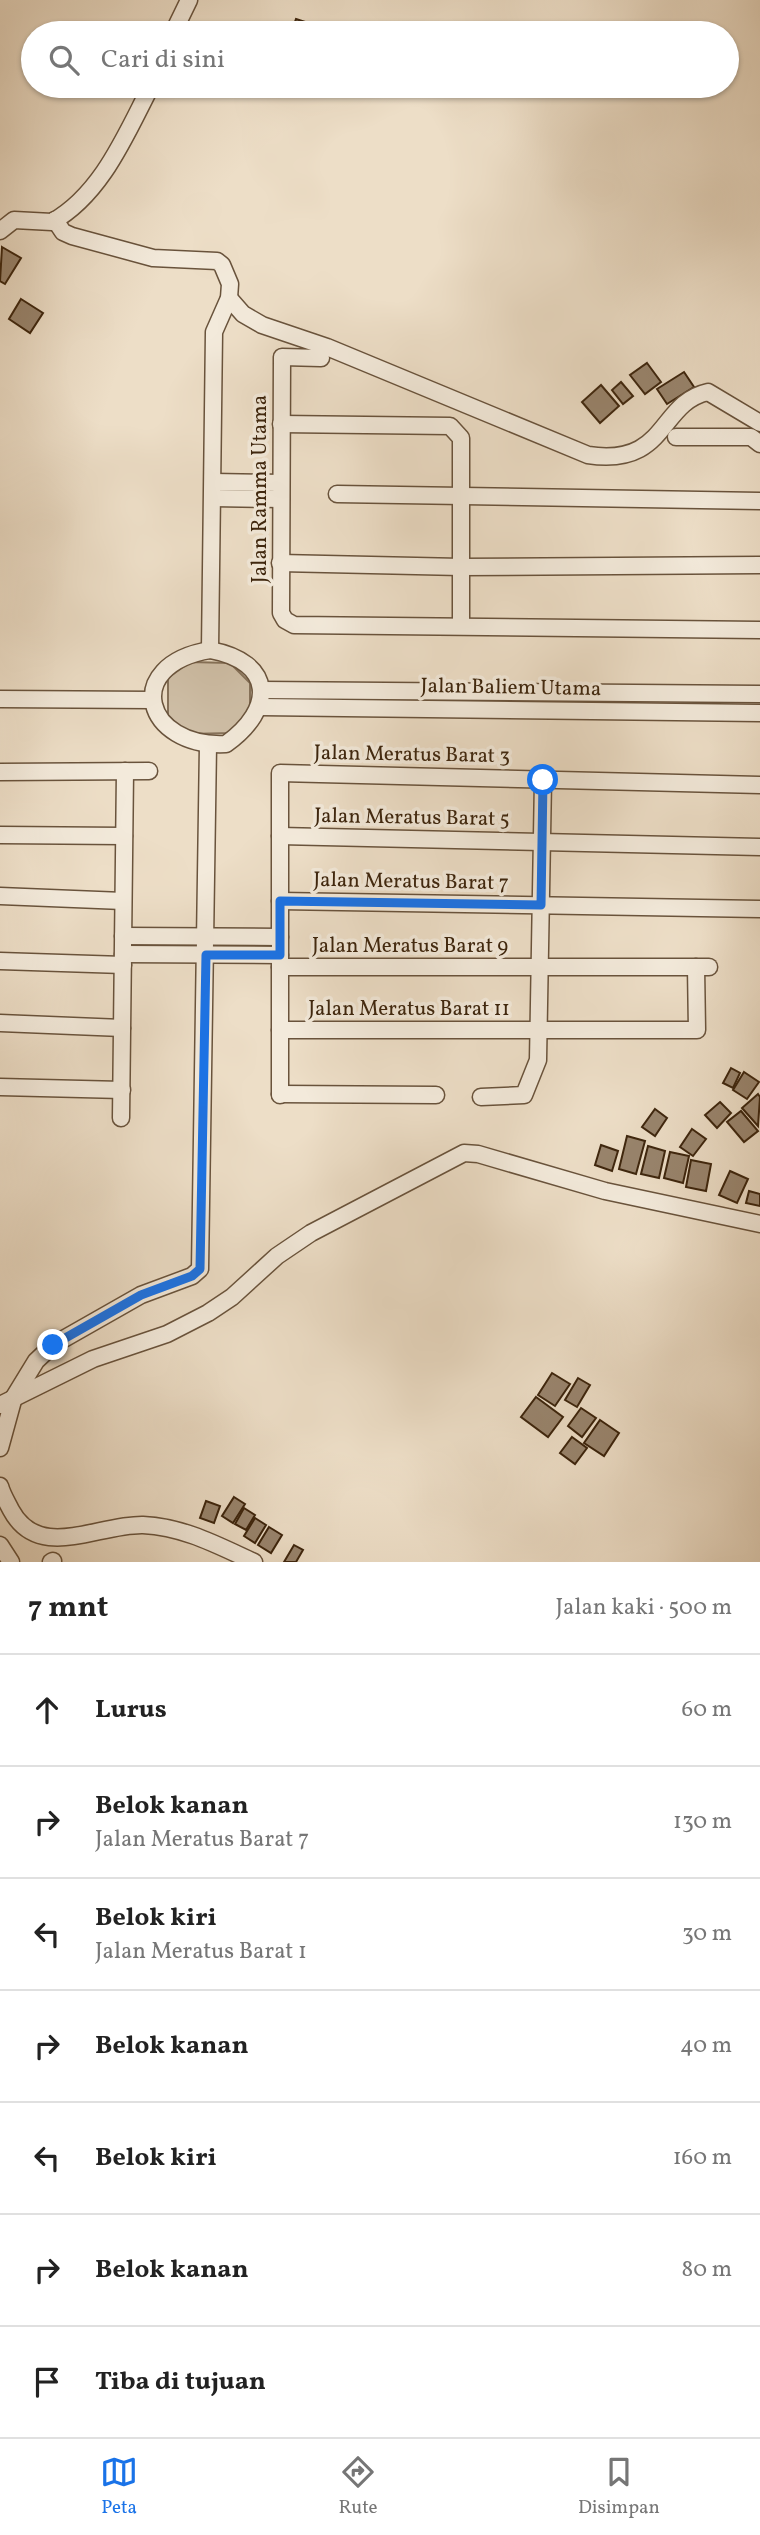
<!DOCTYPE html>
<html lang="id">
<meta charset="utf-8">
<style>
:root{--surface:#fff;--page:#f2f2f2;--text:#222;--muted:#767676;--line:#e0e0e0;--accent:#1a73e8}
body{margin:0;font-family:Vollkorn,serif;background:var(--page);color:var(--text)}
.stop{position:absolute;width:21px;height:21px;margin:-16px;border:5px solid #1a73e8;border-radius:50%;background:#fff}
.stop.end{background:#1a73e8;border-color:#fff;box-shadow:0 2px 7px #0008}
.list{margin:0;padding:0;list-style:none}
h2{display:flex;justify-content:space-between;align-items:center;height:91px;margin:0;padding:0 28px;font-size:30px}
h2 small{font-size:23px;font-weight:400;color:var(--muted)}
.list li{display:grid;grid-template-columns:46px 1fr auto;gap:21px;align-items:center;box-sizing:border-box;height:112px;padding:0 28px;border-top:2px solid var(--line)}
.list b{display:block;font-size:26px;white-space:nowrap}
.list p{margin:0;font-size:23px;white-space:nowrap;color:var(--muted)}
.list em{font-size:23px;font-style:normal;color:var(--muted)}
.icon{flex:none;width:38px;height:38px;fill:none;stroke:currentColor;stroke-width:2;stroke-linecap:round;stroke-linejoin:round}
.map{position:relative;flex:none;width:760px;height:1562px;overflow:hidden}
.search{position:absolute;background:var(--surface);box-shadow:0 2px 5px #0004;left:21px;right:21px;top:21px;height:77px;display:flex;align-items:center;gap:18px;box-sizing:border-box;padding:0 24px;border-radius:38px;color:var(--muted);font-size:26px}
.sheet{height:875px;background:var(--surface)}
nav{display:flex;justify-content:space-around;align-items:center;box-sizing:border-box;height:98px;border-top:2px solid var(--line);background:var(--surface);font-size:19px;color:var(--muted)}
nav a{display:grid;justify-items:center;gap:4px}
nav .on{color:var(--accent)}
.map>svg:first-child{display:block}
.green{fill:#cfbfa7;stroke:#86725a;stroke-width:2}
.building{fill:#99856e;stroke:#3d250d;stroke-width:2}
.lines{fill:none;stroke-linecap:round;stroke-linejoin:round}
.street-casing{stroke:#69533c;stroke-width:19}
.street{stroke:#f3eadb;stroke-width:16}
.route{stroke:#1a73e8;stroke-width:9}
.labels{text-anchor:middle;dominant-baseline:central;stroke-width:7;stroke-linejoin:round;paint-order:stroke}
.street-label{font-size:21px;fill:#3d250d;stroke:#f3eadb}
</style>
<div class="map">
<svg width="760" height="1562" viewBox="0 0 760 1562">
<rect width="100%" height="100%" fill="#eddec7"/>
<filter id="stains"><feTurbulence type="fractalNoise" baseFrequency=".00286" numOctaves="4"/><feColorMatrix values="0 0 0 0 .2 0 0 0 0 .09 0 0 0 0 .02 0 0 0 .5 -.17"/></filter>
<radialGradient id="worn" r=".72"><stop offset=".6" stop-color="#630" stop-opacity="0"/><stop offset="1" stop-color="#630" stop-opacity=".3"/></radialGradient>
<path class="green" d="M190,662l40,1 20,20v31l-18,19 -44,1 -20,-18v-38z"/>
<g class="building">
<path d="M296,19l43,14h-48z"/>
<path d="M2,247l19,11 -16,26 -5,-3z"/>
<path d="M21,299l22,14 -13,20 -21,-14z"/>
<path d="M647,363l14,19 -16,12 -15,-19z"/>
<path d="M684,372l10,15 -27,17 -10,-15z"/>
<path d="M621,382l12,14 -10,8 -11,-14z"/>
<path d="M601,385l18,21 -19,17 -18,-21z"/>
<path d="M731,1068l9,5 -7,15 -10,-5z"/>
<path d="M744,1072l15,10 -12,17 -14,-9z"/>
<path d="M758,1094l2,3 -2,29 -16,-18z"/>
<path d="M720,1102l11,11 -14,15 -12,-13z"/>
<path d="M655,1109l12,9 -12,18 -13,-9z"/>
<path d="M741,1111l17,20 -14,11 -17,-20z"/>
<path d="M692,1129l14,10 -13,17 -13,-9z"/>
<path d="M627,1136l18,5 -9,33 -17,-5z"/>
<path d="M601,1145l17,6 -6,20 -17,-6z"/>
<path d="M648,1146l17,5 -6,27 -18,-4z"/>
<path d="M670,1152l19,4 -6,27 -19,-5z"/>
<path d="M691,1160l20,4 -5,27 -20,-4z"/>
<path d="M730,1171l18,8 -11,24 -18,-8z"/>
<path d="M749,1191l11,3v12l-14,-3z"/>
<path d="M552,1373l18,11 -15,22 -17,-11z"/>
<path d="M578,1378l12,7 -13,22 -12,-7z"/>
<path d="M536,1397l27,20 -15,20 -27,-20z"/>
<path d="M581,1408l15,10 -14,19 -14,-11z"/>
<path d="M600,1420l19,13 -15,23 -20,-13z"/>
<path d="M572,1437l15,11 -12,16 -15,-11z"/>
<path d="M234,1497l11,7 -12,19 -11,-7z"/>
<path d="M206,1501l14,5 -6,17 -14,-5z"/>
<path d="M244,1508l11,7 -9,15 -11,-6z"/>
<path d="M255,1518l11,7 -11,18 -11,-7z"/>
<path d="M269,1527l13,8 -11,18 -13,-8z"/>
<path d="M294,1545l9,5 -7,12h-12z"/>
</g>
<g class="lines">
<g class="street-casing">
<g id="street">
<path d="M173,33l16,-33"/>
<path d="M55,220l8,12 9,4 81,22 64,3 5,4 8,19 -1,14 -15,34 -4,318"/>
<path d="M0,231l14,-11 38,2c50,-28 74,-88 99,-136"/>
<path d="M229,298l14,16 19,11 65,22 261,108c80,12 70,-52 120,-63l52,31"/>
<path d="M321,358l-39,-1 -1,256 4,7 9,5 466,5"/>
<path d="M281,424l169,2 11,12v187"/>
<path d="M676,437h75l9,7"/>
<path d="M213,482l68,1"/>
<path d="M337,494l423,7"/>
<path d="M213,498l68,1"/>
<path d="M280,563l181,4 299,-2"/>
<path d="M210,650c65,12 65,59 16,94 -82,4 -105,-79 -16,-94z"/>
<path d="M261,690l499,4"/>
<path d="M0,699l152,1"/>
<path d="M261,707l499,6"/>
<path d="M0,772l149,-1"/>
<path d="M0,835l124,1"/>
<path d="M280,836l480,11"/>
<path d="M0,896l123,5"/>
<path d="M280,901l480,8"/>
<path d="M123,936l157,1"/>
<path d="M123,954l157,1"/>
<path d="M0,961l123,4"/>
<path d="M280,967h429"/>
<path d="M0,1023l122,5"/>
<path d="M280,1030h417l-1,-63"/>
<path d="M0,1087l122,3"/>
<path d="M280,1094l156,1"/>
<path d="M280,1095v-322l480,12"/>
<path d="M481,1097l43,-2 14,-35 5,-280"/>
<path d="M121,1118l4,-347"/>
<path d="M0,1405l93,-46 74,-25 41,-21 24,-16 45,-41 34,-23 153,-80 14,1 127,37 155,33"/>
<path d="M0,1448l14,-51 22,-36 17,-16 88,-50 51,-19 8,-7 8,-524"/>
<path d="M0,1486c2,8 7,16 11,24 28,52 86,14 132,15 41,2 74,20 111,37"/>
<path d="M0,1545l11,17"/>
<path d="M51,1562l2,-1"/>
</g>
</g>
<use href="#street" class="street"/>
</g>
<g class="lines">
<path class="route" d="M53,1345l88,-50 51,-19 8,-7 6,-314h74v-54l261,4 2,-125"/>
</g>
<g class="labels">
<g class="street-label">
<text transform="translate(260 489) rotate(-90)">Jalan Ramma Utama</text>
<text transform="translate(511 688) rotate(1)">Jalan Baliem Utama</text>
<text transform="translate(412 755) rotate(1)">Jalan Meratus Barat 3</text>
<text transform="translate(412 818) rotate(1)">Jalan Meratus Barat 5</text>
<text transform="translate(411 882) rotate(1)">Jalan Meratus Barat 7</text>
<text x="410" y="946">Jalan Meratus Barat 9</text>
<text x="409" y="1009">Jalan Meratus Barat 11</text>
</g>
</g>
<rect width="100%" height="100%" filter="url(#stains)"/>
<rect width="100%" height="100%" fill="url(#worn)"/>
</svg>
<div class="stop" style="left:543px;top:780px"></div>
<div class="stop end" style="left:53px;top:1345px"></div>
<div class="search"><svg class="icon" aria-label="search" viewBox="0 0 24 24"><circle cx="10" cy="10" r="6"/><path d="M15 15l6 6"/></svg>Cari di sini</div>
</div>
<section class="sheet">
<h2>7 mnt<small>Jalan kaki · 500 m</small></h2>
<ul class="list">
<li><svg class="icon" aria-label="ahead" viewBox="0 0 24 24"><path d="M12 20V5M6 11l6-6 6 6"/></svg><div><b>Lurus</b></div><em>60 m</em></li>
<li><svg class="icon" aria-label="right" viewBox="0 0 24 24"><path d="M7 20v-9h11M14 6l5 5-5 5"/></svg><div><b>Belok kanan</b><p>Jalan Meratus Barat 7</p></div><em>130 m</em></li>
<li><svg class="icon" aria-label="left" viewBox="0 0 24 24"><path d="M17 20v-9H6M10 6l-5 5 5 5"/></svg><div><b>Belok kiri</b><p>Jalan Meratus Barat 1</p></div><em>30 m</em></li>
<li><svg class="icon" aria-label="right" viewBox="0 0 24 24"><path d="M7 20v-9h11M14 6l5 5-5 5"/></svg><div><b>Belok kanan</b></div><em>40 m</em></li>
<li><svg class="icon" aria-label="left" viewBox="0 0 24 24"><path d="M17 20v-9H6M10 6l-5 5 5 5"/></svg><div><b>Belok kiri</b></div><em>160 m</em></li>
<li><svg class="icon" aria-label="right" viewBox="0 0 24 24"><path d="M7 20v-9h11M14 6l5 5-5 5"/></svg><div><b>Belok kanan</b></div><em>80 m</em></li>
<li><svg class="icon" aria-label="arrive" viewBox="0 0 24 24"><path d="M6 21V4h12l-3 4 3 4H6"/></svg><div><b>Tiba di tujuan</b></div></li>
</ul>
</section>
<nav>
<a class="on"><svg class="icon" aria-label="map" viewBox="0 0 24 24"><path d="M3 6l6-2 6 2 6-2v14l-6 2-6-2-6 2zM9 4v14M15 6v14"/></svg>Peta</a>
<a><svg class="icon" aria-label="directions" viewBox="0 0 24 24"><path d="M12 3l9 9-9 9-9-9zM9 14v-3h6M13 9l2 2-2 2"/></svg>Rute</a>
<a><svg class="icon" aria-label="saved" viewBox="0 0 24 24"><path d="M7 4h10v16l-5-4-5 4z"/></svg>Disimpan</a>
</nav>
